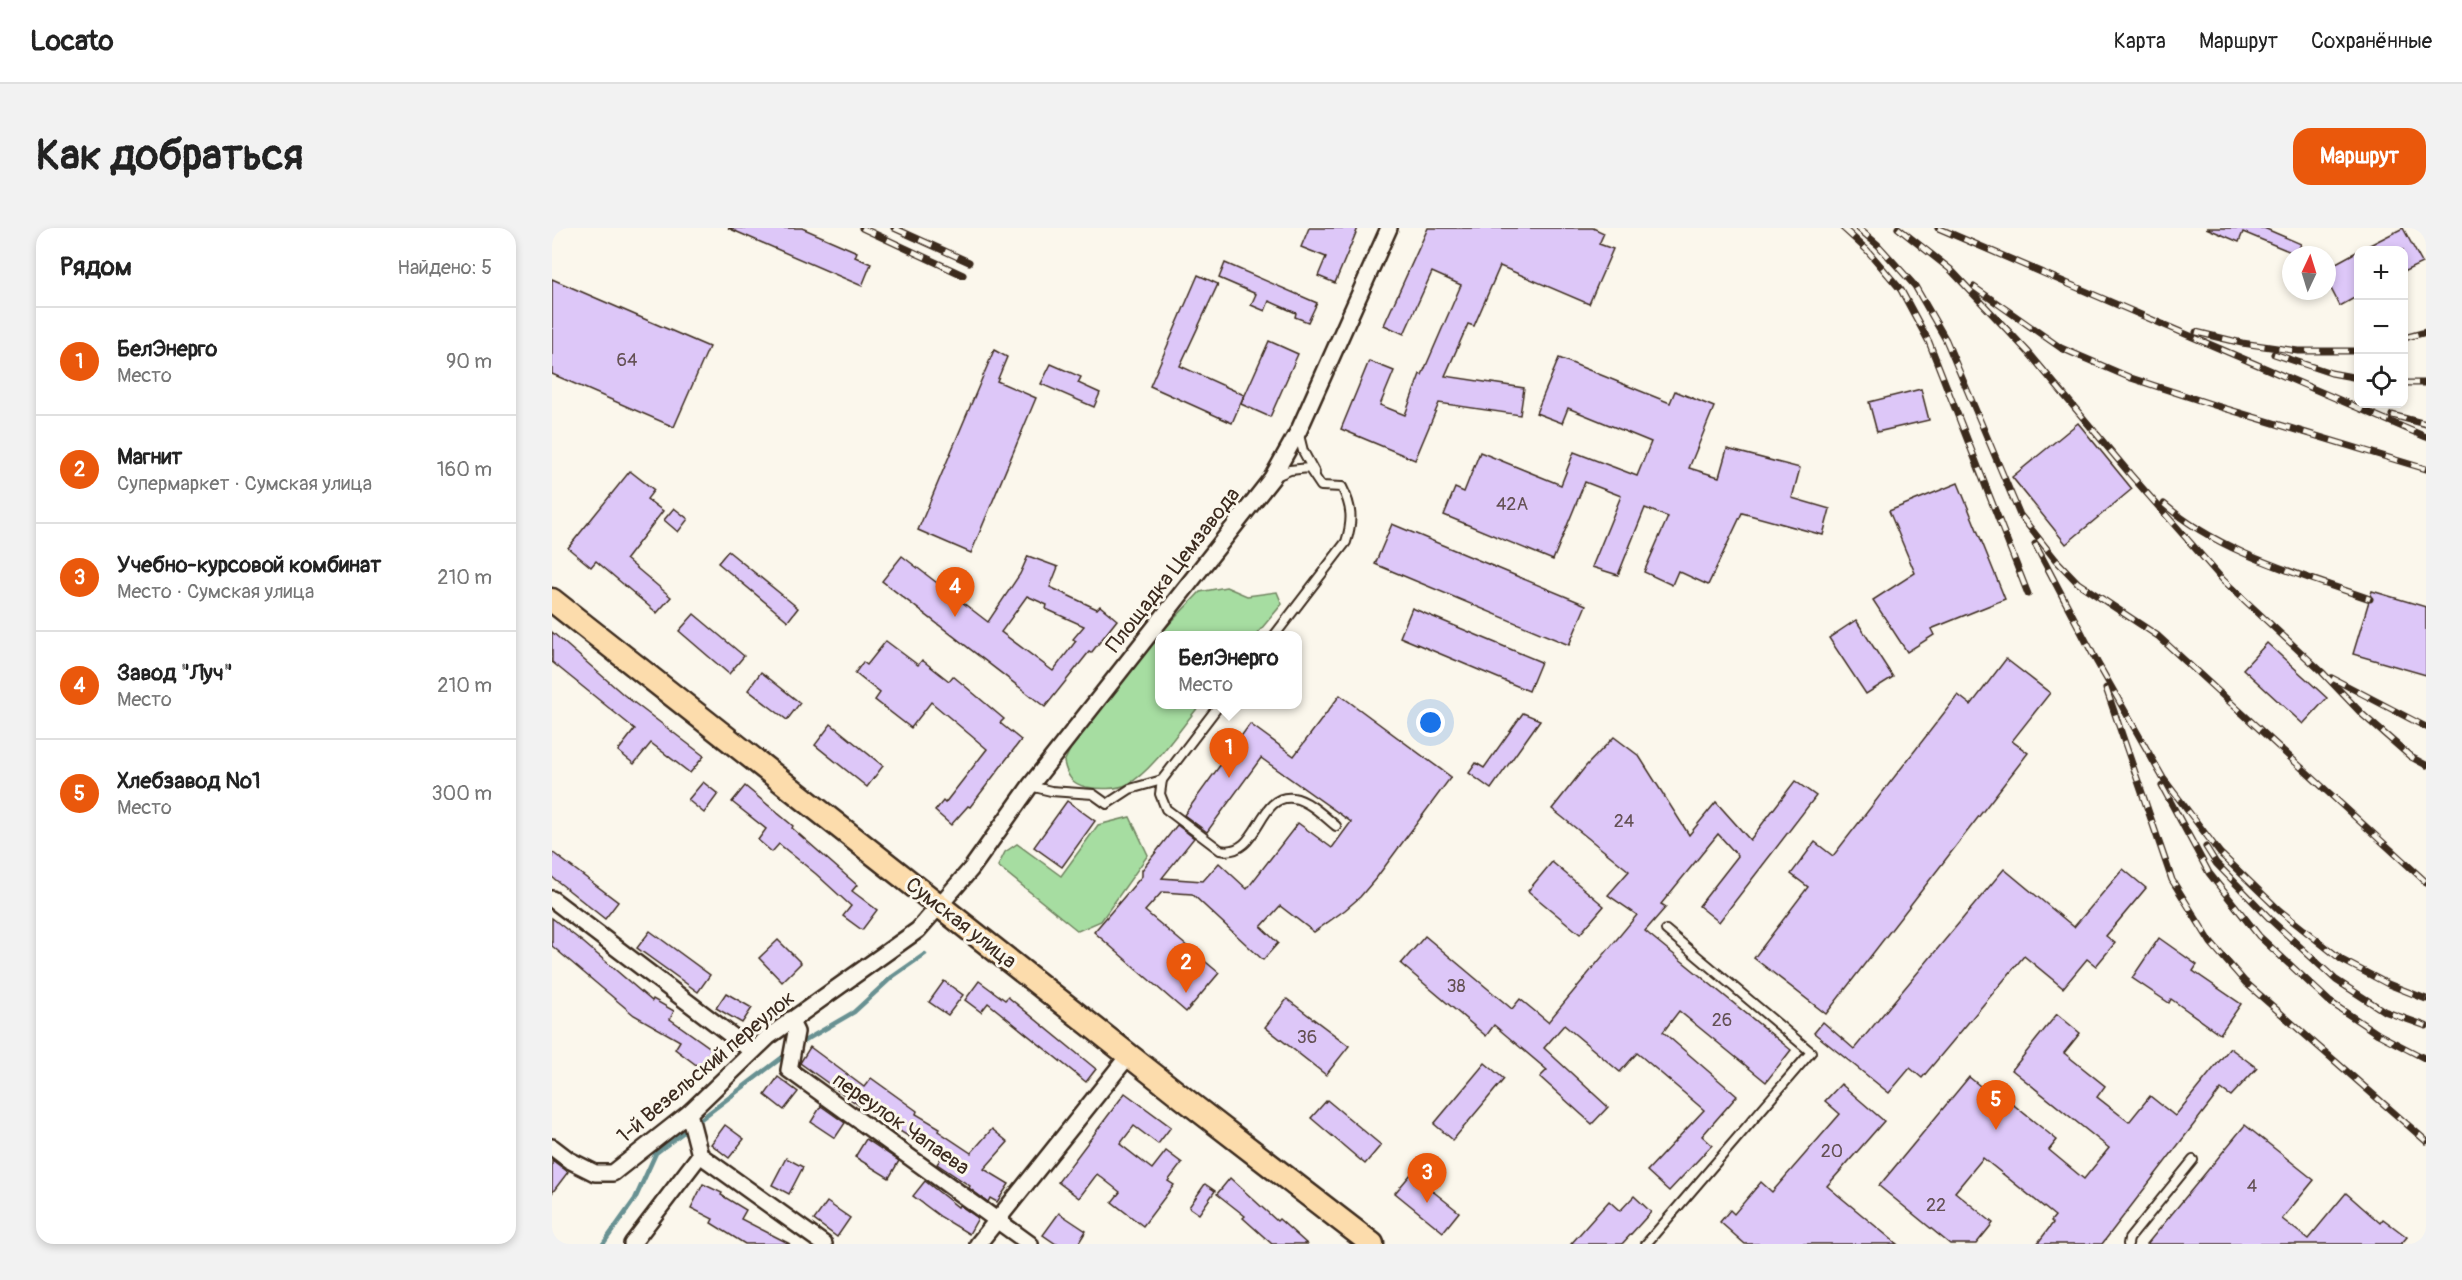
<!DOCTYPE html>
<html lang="ru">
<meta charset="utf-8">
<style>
:root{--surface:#fff;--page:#f2f2f2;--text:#222;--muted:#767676;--line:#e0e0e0;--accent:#ea580c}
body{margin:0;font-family:Pangolin,sans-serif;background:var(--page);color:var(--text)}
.controls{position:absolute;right:18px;top:18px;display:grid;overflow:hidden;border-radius:12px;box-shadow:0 3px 9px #0003}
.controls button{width:54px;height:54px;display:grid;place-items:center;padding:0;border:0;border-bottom:2px solid var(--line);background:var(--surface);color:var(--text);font:30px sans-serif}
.compass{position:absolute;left:1730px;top:18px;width:54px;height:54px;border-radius:50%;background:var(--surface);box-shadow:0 3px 9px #0003;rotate:4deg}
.you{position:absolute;left:879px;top:495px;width:21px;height:21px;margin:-15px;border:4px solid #fff;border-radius:50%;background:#1a73e8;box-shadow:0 0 0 9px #1a73e833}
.badge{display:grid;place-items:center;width:39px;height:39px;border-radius:50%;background:var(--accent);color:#fff;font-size:20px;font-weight:700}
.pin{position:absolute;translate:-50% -50px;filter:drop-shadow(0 2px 3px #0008)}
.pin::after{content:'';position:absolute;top:32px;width:21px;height:18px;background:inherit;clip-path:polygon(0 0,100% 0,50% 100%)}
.popup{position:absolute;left:603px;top:403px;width:147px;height:78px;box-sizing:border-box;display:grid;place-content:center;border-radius:12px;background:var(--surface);filter:drop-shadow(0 2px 4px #0005);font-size:20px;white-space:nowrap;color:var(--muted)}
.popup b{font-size:22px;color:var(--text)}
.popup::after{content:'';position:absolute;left:50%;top:100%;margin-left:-12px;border:12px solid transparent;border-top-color:var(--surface)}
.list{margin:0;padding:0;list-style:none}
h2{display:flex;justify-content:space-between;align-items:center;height:78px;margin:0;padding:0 24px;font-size:26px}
h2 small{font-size:20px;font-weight:400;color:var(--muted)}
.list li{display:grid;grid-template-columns:39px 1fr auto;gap:18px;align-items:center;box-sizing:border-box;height:108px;padding:0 24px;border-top:2px solid var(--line)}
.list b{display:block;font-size:22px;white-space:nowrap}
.list p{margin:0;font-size:20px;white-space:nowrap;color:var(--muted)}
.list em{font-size:20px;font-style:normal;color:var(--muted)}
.icon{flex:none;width:33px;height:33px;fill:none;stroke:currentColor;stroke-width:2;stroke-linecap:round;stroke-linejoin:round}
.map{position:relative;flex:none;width:1874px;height:1016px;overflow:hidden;border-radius:18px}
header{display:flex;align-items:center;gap:36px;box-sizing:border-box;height:84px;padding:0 30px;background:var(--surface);border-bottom:2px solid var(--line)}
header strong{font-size:28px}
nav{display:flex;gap:33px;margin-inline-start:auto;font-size:21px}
.intro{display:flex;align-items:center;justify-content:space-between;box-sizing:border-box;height:144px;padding:0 36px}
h1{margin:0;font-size:42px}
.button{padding:15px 27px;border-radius:18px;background:var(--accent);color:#fff;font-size:21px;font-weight:700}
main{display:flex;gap:36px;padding:0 36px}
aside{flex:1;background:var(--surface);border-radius:18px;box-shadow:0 3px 9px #0003}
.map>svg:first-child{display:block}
.green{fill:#a6dda1;stroke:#708460;stroke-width:1.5}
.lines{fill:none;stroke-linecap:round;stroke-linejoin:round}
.stream{stroke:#679192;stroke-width:4.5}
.building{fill:#ddc7f8;stroke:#3b2a1e;stroke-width:1.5;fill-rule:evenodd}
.service-casing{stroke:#3b2a1e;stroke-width:12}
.minor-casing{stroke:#3b2a1e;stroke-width:20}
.primary-casing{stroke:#3b2a1e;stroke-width:27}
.service{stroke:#fbf7ec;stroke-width:8}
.minor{stroke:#fbf7ec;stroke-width:15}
.primary{stroke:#fcdcac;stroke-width:22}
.rail-casing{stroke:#3b2a1e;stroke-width:7}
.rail{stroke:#fbf7ec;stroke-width:4.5;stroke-dasharray:14;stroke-linecap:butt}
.labels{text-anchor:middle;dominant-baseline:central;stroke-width:6;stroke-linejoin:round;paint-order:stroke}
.number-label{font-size:18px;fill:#645154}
.street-label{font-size:21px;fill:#3b2a1e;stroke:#fbf7ec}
</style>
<header>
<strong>Locato</strong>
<nav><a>Карта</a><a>Маршрут</a><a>Сохранённые</a></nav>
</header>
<div class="intro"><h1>Как добраться</h1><a class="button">Маршрут</a></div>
<main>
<aside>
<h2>Рядом<small>Найдено: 5</small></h2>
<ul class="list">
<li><span class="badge">1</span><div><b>БелЭнерго</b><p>Место</p></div><em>90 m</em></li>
<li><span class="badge">2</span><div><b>Магнит</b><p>Супермаркет · Сумская улица</p></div><em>160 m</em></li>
<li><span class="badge">3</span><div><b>Учебно-курсовой комбинат</b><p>Место · Сумская улица</p></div><em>210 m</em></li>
<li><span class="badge">4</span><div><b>Завод &quot;Луч&quot;</b><p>Место</p></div><em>210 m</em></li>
<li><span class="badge">5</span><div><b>Хлебзавод №1</b><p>Место</p></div><em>300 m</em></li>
</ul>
</aside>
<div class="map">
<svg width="1874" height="1016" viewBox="0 0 1874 1016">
<rect width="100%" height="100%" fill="#fbf7ec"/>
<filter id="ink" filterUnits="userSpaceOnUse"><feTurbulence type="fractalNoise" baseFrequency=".0167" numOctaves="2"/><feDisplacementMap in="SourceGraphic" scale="12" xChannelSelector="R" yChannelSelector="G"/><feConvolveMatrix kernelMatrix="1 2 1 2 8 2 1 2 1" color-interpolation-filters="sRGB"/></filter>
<g filter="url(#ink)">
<g class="green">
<path d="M674,359l21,9 30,-4 5,12 -26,31 -96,1v68l40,1c-18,21 -48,67 -72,79 -11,6 -30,5 -42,3 -14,-3 -19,-11 -22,-25l7,-14 77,-102 52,-54z"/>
<path d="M578,589l18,38 -47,66 -23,10 -80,-65 7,-14 12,-8 44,32 37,-51z"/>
</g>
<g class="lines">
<g class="stream">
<path d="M247,816l55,-32 38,-35 33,-23"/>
<path d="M51,1016l32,-45 21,-46 132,-100"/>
</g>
</g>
<g class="building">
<path d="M176,0h74l55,24 -2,5 16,7 -9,22z"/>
<path d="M757,0h49l-23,55 -17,-7 8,-19 -25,-10z"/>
<path d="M876,0h165l11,5 -5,11 14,5 -24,55 -89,-38 -26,60 -6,-2 -23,52 79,12 -4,27 -81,-12 -24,57 -74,-31 28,-68 25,10 -14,34 25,10 15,-41 2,1 39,-90 -29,-13 -28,62 -20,-9z"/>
<path d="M1654,0h58l37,16 -5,10 -53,-22 -4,10z"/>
<path d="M1851,0l19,35 -19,9v-22h-43z"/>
<path d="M1806,23v45l-18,10 -13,-25v-13z"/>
<path d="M673,35l92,40 -9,19 -13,-5 1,-4 -27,-12 -4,10 -14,-6 5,-11 -37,-16z"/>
<path d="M646,47l20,9 -38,82 64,29 -12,28 -82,-37z"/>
<path d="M0,51l157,68 -35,80 -122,-53z"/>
<path d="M717,113l29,13 -28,63 -29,-13z"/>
<path d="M442,122l13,7 -10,24 39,17 -65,155 -53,-23z"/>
<path d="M1007,130l111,45 5,-12 39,16 -25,61 30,9 8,-28 73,19 -8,30 38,11 -7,26 -81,-22 -34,72 -30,-14 -6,14 -28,-13 24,-55 -23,-9 -27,67 -26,-8 29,-71 -36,-14 -32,78 -109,-45 11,-27 9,4 16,-40 81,33 13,-33 63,24 14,-34 -83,-34 -6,15 -26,-10z"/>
<path d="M499,136l30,13 -3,6 22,10 -6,14 -53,-23z"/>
<path d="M1369,161l8,31 -52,12 -8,-30z"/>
<path d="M1526,195l54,66 -66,55 -54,-67z"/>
<path d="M78,243l24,19 -7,9 16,12 -37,48 45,38 -14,16 -61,-52 -5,6 -23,-19z"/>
<path d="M1406,255l47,116 -74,30 3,6 -27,17 -34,-52 42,-27 -26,-62z"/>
<path d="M122,280l14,11 -10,13 -14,-12z"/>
<path d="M840,296l194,81 -17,40 -194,-81z"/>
<path d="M176,323l70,57 -10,13 -70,-58z"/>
<path d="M350,328l86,66 32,-48 8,-18 30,11 -8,20 47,22 3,-3 17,14 -26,33 -2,-1 -44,55 -163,-126zM475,368l20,9 -1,4 38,17 -11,13 3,2 -23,30 -52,-39z"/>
<path d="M1820,363l54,16v68l-73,-21z"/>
<path d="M860,380l129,54 -12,29 -129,-54z"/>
<path d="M142,386l50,42 -15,18 -50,-43z"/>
<path d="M1304,392l37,57 -27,17 -37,-56z"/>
<path d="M0,404l72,63 80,61 -14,17 -39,-30 -17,21 -16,-13 17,-22 -83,-67z"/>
<path d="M334,413l32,24 4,-5 27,21 4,-5 51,43 -4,4 21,17 -51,67 -2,-1 -17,19 -16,-14 8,-10 2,2 42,-54 -56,-47 -20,26 -36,-28 5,-7 -25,-20 8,-11 4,3z"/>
<path d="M1715,415l60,55 -24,26 -60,-55z"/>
<path d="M1454,431l44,34 -38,48 16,12 -202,261 -72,-56 54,-71 -17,-13 24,-32 18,14 125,-161 13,10z"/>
<path d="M209,444l39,31 -13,17 -39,-30z"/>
<path d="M788,467l111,82 -74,100 -17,20 -15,13 -31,22 -34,-26 -19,21 17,16 -15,17 -71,-66 -30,-2 -17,19 74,62 -33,39 -92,-80 48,-56v-6l35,-45 17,13 -32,40 41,3 16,-18 28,26 51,-66 34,25 19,-26 -90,-64 -54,74 -23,-17 66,-91 44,32z"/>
<path d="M971,485l17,7 -49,69 -22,-16 7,-10 8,5z"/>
<path d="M279,496l52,42 -16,21 -52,-42z"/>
<path d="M1062,509l25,19 50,79 27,-33 34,38 45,-59 21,15 -97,126 -20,-16 39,-50 -20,-22 -57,70 5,3 -21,24 146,119 -25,32 -87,-71 -16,21 74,64 -35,40 10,9 -43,46 -22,-20 57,-61 -62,-53 -5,-4 -17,19 -56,-47 -20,23 64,59 -16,17 -52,-47 7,-7 -53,-45 -8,11 -85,-72 24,-28 87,73 8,-10 28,23 89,-107 -29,-20 21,-24 -77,-62 34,-43z"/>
<path d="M151,554l15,12 -14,19 -16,-13z"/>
<path d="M193,558l48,40 -1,2 65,57 -5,6 25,19 -15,20 -19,-14 8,-10 -35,-32 -37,-30 -7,8 -14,-12 8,-11 -34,-27z"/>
<path d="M515,573l28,20 -33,46 -28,-20z"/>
<path d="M0,624l66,50 -13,17 -53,-42z"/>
<path d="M1000,634l52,44 -24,28 -52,-43z"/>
<path d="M1452,641l70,58 49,-58 23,19 -40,48 9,7 -19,23 -9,-7 -24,29 -39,-32 -102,122 -12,-10 -21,25 -75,-60 9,-11 31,27z"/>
<path d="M0,690l32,25 68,58 1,-2 21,12 -4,8 42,30 -13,18 -24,-18 5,-8 -46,-26 -82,-69z"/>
<path d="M98,703l60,44 -12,17 -61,-44z"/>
<path d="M1607,710l38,27 -4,6 48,33 -21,30 -49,-35 -2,4 -37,-25z"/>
<path d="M226,712l23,23 -19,19 -23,-24z"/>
<path d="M392,753l19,14 -15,20 -19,-13z"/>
<path d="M427,753l26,19 3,-3 88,72 -10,13 -98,-79 -7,9 -16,-12z"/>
<path d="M174,765l26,15 -10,15 -26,-15z"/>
<path d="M735,771l62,47 -23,29 -61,-48z"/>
<path d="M1505,786l23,19 -16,20 41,33 -8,11 32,25 21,-26 25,20 55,-68 27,20 -26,28 -10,-7 -119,155h-65l16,-21 -2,-2 4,-5 -72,-58 -28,34 38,31 -17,21h-26l-71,-58 90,-109 32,26 4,-5 52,42 -8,10 35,29 25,-31 -97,-78z"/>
<path d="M258,819l54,40 7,-9 46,33 -1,3 24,14 -2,3 33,22 21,-24 16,13 -24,27 25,15 -12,18 -7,-4 -2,4 -19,-14 1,-2 -33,-22 5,-7 -78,-48 -64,-46z"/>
<path d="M933,835l19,16 -51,61 -19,-16z"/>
<path d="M226,849l20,15 -14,18 -19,-15z"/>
<path d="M1289,856l43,37 -57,65 70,58h-152l-25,-22 10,-12 4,4 27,-32 11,10 68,-78 -15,-13z"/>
<path d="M573,865l46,34 -13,17 -24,-18 -14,18 32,25 14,-18 16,12 -14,18 6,4 -31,41 -31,-24 8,-10 -23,-18 -18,24 -21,-16z"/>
<path d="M775,872l54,45 -16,19 -54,-46z"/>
<path d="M269,878l24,17 -10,15 -24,-16z"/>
<path d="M173,897l19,14 -15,19 -18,-14z"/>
<path d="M1693,897l69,55 -32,39 26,20 38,-46 34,30 3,-4 24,18 -6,7h-254z"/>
<path d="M314,911l33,22 -10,17 -34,-21z"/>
<path d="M234,930l17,9 -14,27 -17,-9z"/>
<path d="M0,932l16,12 -16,21z"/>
<path d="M859,946l48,38 -16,20 -48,-39z"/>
<path d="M678,950l47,43 2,-2 28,25h-35l-29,-26 2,-2 -28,-22z"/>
<path d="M373,953l33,26 1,-2 19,13 -9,16 -28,-17 -28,-21z"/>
<path d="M151,956l19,9 -1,2 25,15 -5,9 49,25h-45l-34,-21 2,-4 -22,-11z"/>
<path d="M653,956l10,7 -16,23 -10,-7z"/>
<path d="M1082,968l17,16 -29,32h-51l38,-43 11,10z"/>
<path d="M275,974l23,16 -13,19 -23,-17z"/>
<path d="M507,985l27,18 -8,13h-22l-13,-9z"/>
</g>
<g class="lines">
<g class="service-casing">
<g id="service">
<path d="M747,207l4,16 12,22"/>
<path d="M722,408l72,-94c7,-22 6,-35 -4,-55l-21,-1 -12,-18 -19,2 -14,6"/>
<path d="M668,476l-58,76 -2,14 6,15 54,41c40,8 37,-57 73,-52 15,2 32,19 43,28"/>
<path d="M478,558l21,5 42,3 14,10 23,-15 32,-9"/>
<path d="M1094,1016l165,-192 -145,-122"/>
<path d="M1576,1016l1,-5 64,-79"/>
</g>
</g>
<g class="minor-casing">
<g id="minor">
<path d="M0,671l200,152"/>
<path d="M238,792l6,12 -7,38 241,174"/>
<path d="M137,885l11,42"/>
<path d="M0,919l17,13 26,13h18l76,-60 79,-76 150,-107 53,-61 59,-83 242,-308 27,-48 90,-202"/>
<path d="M148,927l124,89"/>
<path d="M80,1016l68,-89"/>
<path d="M426,1016l151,-189"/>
</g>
</g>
<g class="primary-casing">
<path id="primary" d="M0,372l631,498 189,146"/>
</g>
<use href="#service" class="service"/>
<use href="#minor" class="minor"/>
<use href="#primary" class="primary"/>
<g class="rail-casing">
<g id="rail">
<path d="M310,0l101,47"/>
<path d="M342,0l75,34"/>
<path d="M1291,0l24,22 34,40 28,52 99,252"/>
<path d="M1306,0l20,17 37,41 31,54 74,175 35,44 23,24 80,53 268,246"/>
<path d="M1346,0l52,41 79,84 101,121 93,106 99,92 41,43 48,42 15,8"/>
<path d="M1386,0l488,209"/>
<path d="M1422,59l87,61 70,30 86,28 209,63"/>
<path d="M1644,104l46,11 56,8h60"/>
<path d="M1852,110l22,-6"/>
<path d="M1722,126l57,19 27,5"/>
<path d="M1852,155h22"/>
<path d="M1840,187l34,9"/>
<path d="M1612,276c58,50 135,70 206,95"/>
<path d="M1483,316l62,118 66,116 57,75 59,57 63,50 46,24 38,15"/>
<path d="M1780,450l94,49"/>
<path d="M1554,460l66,192 39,63 34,39 181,159"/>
<path d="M1610,558l47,87 50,63 71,66 48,32 48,25"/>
<path d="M1654,619l10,16 56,58 64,59 48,31 42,15"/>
</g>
</g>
<use href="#rail" class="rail"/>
</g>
</g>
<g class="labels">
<g class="number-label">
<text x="75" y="132">64</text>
<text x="960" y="276">42А</text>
<text x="1072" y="593">24</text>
<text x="904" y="758">38</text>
<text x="1170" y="792">26</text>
<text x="755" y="809">36</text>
<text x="1280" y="923">20</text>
<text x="1700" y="958">4</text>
<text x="1384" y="977">22</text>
</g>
<g class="street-label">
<text transform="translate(621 342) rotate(-52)">Площадка Цемзавода</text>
<text transform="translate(409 695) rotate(38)">Сумская улица</text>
<text transform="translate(154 839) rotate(-40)">1-й Везельский переулок</text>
<text transform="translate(349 896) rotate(35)">переулок Чапаева</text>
</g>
</g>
</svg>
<div class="controls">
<button>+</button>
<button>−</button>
<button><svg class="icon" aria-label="locate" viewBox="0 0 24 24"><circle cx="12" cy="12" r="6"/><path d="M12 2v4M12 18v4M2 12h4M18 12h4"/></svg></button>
</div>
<svg class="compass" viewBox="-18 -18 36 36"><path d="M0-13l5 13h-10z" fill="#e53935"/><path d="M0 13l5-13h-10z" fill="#767676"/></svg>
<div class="you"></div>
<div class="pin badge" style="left:677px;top:550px">1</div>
<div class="popup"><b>БелЭнерго</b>Место</div>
<div class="pin badge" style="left:634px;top:765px">2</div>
<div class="pin badge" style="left:875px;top:975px">3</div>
<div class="pin badge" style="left:403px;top:389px">4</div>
<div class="pin badge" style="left:1444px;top:902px">5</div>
</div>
</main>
